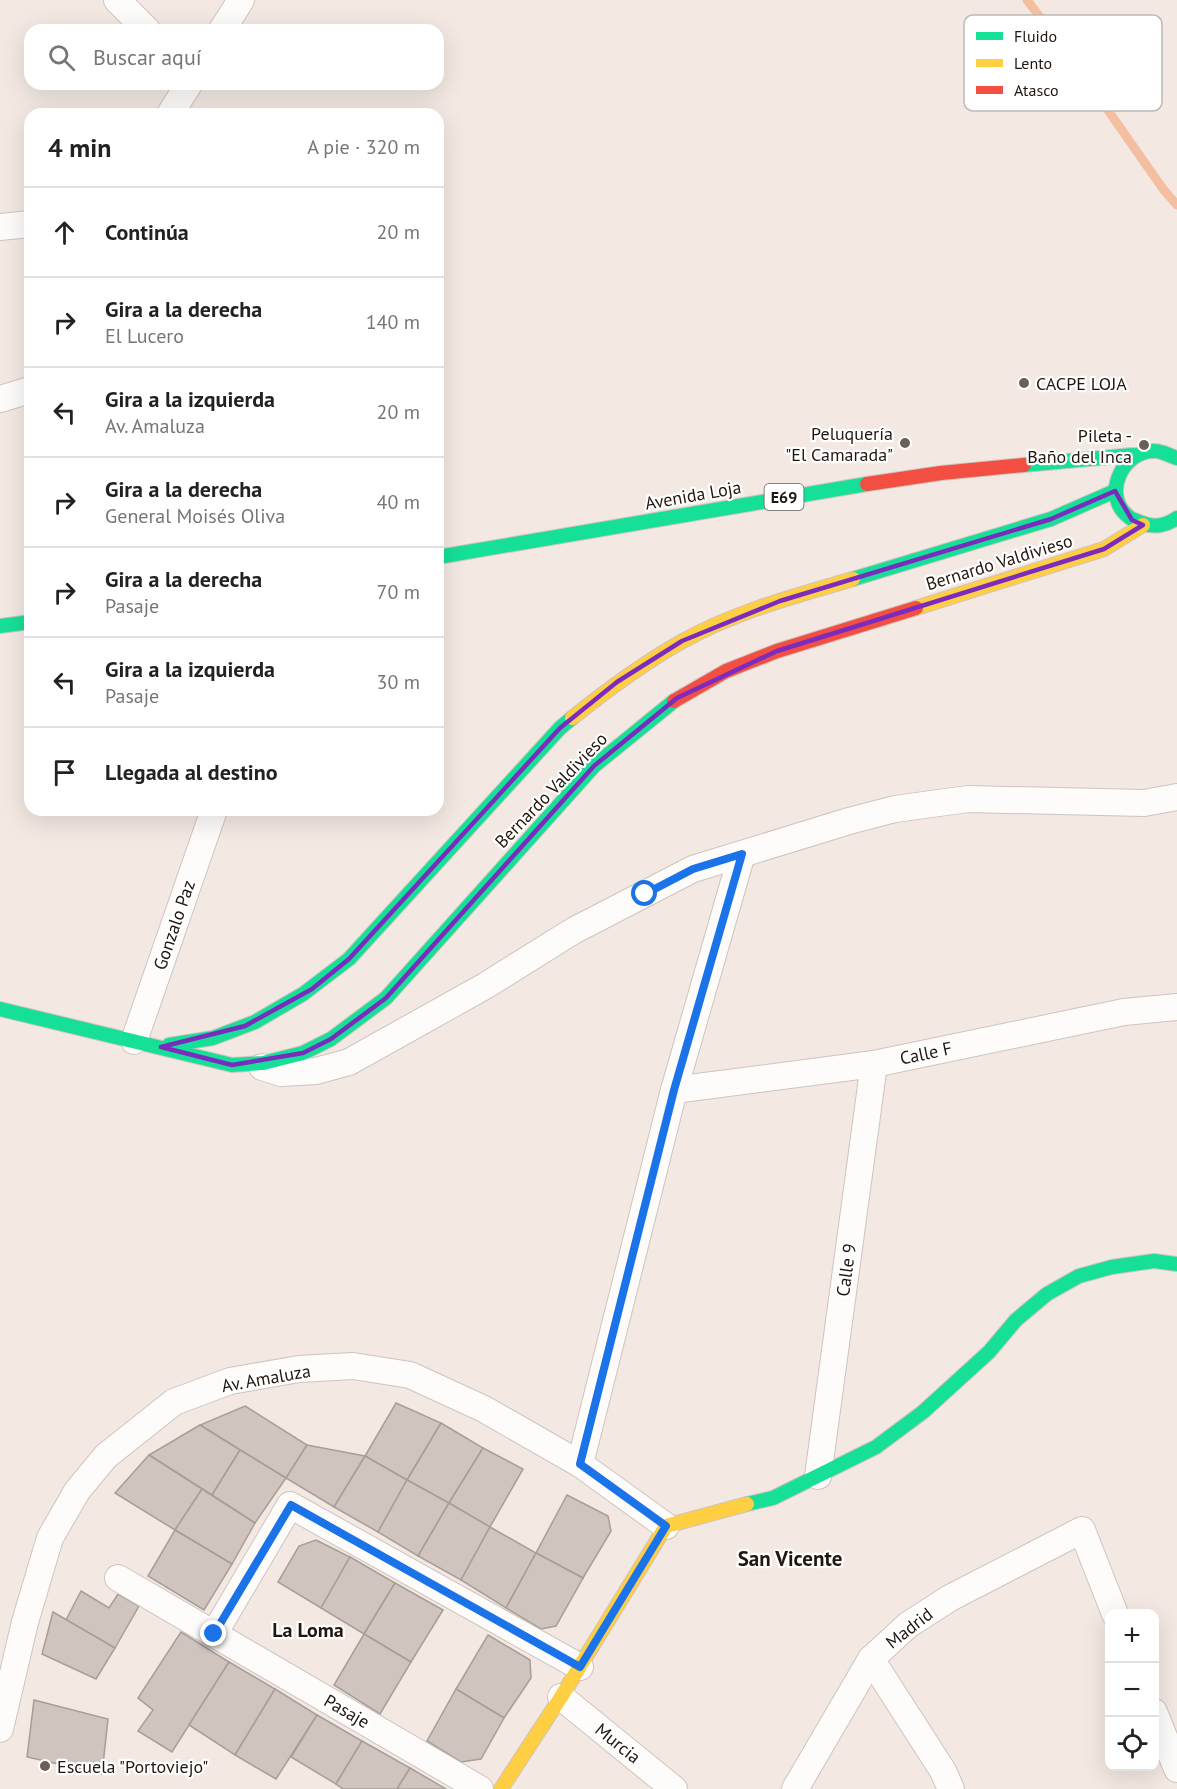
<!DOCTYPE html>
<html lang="es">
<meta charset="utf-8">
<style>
:root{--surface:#fff;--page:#f6f6f6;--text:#222;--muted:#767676;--line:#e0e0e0}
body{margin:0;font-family:"PT Sans",sans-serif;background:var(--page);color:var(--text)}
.controls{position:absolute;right:18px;bottom:18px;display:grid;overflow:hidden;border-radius:12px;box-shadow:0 6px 24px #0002}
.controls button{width:54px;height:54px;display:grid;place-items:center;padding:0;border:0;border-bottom:2px solid var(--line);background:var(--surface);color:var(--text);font:30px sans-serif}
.stop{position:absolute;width:18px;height:18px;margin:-14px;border:4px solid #1a73e8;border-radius:50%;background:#fff}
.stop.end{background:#1a73e8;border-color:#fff;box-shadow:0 2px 6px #0008}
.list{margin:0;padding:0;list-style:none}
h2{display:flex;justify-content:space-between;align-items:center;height:78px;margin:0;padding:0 24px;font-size:26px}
h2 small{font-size:20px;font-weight:400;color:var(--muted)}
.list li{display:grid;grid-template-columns:39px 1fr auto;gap:18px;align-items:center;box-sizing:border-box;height:90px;padding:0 24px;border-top:2px solid var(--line)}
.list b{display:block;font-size:22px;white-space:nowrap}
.list p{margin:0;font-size:20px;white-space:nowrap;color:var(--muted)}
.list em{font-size:20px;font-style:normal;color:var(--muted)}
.icon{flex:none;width:33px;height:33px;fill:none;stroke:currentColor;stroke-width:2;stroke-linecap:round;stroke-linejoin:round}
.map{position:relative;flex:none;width:1177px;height:1789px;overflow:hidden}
.search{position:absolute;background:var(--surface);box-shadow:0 6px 24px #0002;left:24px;top:24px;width:420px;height:66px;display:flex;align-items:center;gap:15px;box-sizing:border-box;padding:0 21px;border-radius:18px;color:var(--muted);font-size:22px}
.panel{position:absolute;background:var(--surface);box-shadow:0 6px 24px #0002;left:24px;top:108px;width:420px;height:708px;border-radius:18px}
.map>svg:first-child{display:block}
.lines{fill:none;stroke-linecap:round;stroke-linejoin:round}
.stream{stroke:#f3bfa0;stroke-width:9}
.building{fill:#cfc4be;stroke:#a89d97;stroke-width:1.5}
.street-casing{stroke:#cfc4be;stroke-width:28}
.fast-casing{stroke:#cfc4be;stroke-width:16}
.slow-casing{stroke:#cfc4be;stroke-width:16}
.jam-casing{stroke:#cfc4be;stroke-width:16}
.street{stroke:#fdfcfb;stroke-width:26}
.fast{stroke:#16e098;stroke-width:14}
.slow{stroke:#ffcf43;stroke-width:14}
.jam{stroke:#f24e42;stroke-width:14}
.route{stroke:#1a73e8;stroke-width:8}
.marked{fill:none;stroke:#7b2cbf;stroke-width:4.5;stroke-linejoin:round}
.poi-dot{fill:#6b6059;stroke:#fff;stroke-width:2}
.labels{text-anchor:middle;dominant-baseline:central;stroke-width:4.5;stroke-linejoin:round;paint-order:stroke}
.shield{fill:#fff;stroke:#645c57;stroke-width:1.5}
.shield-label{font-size:16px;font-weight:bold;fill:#22160f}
.poi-label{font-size:18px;fill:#22160f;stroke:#fff;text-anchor:start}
.street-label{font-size:18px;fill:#22160f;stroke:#fff}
.neighbourhood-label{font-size:20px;font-weight:bold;fill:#22160f;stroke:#fff}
.quarter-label{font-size:21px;font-weight:bold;fill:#22160f;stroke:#fff}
.key{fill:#fff;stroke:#bdb9b7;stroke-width:1.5}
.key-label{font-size:16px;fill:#22160f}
</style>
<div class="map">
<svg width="1177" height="1789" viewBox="0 0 1177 1789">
<rect width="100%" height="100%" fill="#f3e8e2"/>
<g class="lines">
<path class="stream" d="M1027,0l48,63 88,126 14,16"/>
</g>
<g class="building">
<path d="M396,1403l45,20 -34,57 -42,-24z"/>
<path d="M245,1406l62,39 -21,33 -86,-53z"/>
<path d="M441,1423l42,25 -34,55 -42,-23z"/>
<path d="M200,1425l40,25 -28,45 -63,-40z"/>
<path d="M307,1445l58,11 -31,51 -48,-29z"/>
<path d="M483,1448l40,21 -33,58 -41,-24z"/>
<path d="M240,1450l46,28 -31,45 -43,-28z"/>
<path d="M149,1455l53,34 -27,41 -60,-37z"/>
<path d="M365,1456l42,24 -29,52 -44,-25z"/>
<path d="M407,1480l42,23 -31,53 -40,-24z"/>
<path d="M202,1489l53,34 -23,41 -57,-34z"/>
<path d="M567,1495l41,21 3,15 -28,47 -47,-25z"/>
<path d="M449,1503l41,24 -29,53 -43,-24z"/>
<path d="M490,1527l46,26 -30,55 -45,-28z"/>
<path d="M175,1530l57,34 -28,46 -56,-34z"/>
<path d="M316,1540l34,17 -29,51 -43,-26 21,-36z"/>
<path d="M536,1553l47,25 -27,48 -15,3 -35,-21z"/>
<path d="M350,1557l45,26 -31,51 -43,-26z"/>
<path d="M395,1583l48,27 -32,52 -47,-28z"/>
<path d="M81,1591l28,17 9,-14 21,12 -24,42 -49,-28z"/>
<path d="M53,1612l62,36 -19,31 -54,-25z"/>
<path d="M181,1632l48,30 -57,90 -34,-21 15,-21 -15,-12z"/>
<path d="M364,1634l47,28 -31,52 -46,-29z"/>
<path d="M488,1635l42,25 1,18 -27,40 -48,-29z"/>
<path d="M229,1662l46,27 -40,66 -46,-30z"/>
<path d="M275,1689l42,26 -41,64 -41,-24z"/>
<path d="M456,1689l48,29 -23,41 -20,3 -34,-21z"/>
<path d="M34,1700l74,19 -6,55 -75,-17z"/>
<path d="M317,1715l45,26 -26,43 -45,-27z"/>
<path d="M362,1741l48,27 -13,21h-54l-7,-5z"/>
<path d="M410,1768l36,21h-49z"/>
</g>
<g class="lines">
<g class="street-casing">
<g id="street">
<path d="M117,0l30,30"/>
<path d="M222,30l19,-30"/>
<path d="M170,114l19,-30"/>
<path d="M0,227l30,-3"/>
<path d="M0,399l30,-9"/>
<path d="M134,1041l80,-231"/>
<path d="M262,1067l19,6 35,-2 33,-9 136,-76 88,-55 120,-62 156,-48 46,-12 73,-10 176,4 33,-6"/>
<path d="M674,1090l200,-26 250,-52 53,-5"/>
<path d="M580,1464l94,-374 68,-236"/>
<path d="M818,1476l56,-412"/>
<path d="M118,1578l362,211"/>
<path d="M214,1634l76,-129 290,162"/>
<path d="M871,1659l72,112 8,18"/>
<path d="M561,1697l113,92"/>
<path d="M1154,1712l23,57"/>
<path d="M0,1729l25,-107 25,-84 27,-47 29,-35 68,-54 56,-21 69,-12 54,-3 57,9 74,34 96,55 86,62"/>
<path d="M795,1789l76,-130 37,-34 42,-27 132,-68 33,84"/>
</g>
</g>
<g class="fast-casing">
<g id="fast">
<path d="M1177,458c-7,-2 -15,-7 -22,-7 -33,-1 -54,45 -26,66 3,3 9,4 13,6 12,5 25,2 35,-5"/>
<path d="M1024,465l109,-10"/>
<path d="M438,557l429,-73"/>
<path d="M853,579l198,-60 64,-28"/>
<path d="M0,626l30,-4"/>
<path d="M0,1009l232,56 31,-2 40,-10 28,-14 55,-41 208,-232 80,-65"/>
<path d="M169,1045l44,-7 42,-16 48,-28 46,-35 211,-231 12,-10"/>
<path d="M747,1504l26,-6 103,-51 47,-35 66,-60 27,-32 31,-26 32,-18 33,-9 42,-6 23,3"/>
</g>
</g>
<g class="slow-casing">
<g id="slow">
<path d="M916,608l188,-59 39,-24"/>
<path d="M572,718c35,-28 70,-54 109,-76 53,-30 114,-46 172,-63"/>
<path d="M501,1789l60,-92 105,-171 81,-22"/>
</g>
</g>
<g class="jam-casing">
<g id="jam">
<path d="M867,484l74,-11 83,-8"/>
<path d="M674,701l52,-30 51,-20 139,-43"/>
</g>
</g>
<use href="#street" class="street"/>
<use href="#fast" class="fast"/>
<use href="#slow" class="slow"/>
<use href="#jam" class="jam"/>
</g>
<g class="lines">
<path class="route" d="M214,1634l77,-129 289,162 86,-141 -86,-62 94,-374 68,-236 -49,15 -48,25"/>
</g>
<path class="marked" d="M1115,491l17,29 11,5 -39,24 -327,102 -100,47 -83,68 -208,232 -55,41 -28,14 -71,12 -71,-18 84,-21 67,-37 37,-30 211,-231 57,-46 65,-41 98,-40 271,-82z"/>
<g class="poi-dot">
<circle cx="1024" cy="383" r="6"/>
<circle cx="905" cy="443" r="6"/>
<circle cx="1144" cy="445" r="6"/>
<circle cx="45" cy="1766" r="6"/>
</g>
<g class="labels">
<rect class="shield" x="764.5" y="484" width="39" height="26" rx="4.5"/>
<g class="shield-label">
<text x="784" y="497">E69</text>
</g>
<g class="poi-label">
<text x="1036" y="383">CACPE LOJA</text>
<text x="893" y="433" text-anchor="end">Peluquería<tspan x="893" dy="21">"El Camarada"</tspan></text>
<text x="1132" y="435" text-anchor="end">Pileta -<tspan x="1132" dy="21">Baño del Inca</tspan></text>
<text x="57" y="1766">Escuela "Portoviejo"</text>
</g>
<g class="street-label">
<text transform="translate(693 495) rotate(-10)">Avenida Loja</text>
<text transform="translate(999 562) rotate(-17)">Bernardo Valdivieso</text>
<text transform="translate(551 790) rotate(-46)">Bernardo Valdivieso</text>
<text transform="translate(174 925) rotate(-71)">Gonzalo Paz</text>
<text transform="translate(926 1053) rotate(-12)">Calle F</text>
<text transform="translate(846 1270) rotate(-82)">Calle 9</text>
<text transform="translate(266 1378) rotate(-10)">Av. Amaluza</text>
<text transform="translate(909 1628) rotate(-38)">Madrid</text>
<text transform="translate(347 1711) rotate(30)">Pasaje</text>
<text transform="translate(618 1743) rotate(39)">Murcia</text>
</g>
<g class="neighbourhood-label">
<text x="308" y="1630">La Loma</text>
</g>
<g class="quarter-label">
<text x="790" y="1558">San Vicente</text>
</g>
</g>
<rect x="964" y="15" width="198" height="96" rx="9" class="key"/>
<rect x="976" y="32" width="27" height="8" fill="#16e098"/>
<rect x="976" y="59" width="27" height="8" fill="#ffcf43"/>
<rect x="976" y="86" width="27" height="8" fill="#f24e42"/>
<g class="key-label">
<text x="1014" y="42">Fluido</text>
<text x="1014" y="69">Lento</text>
<text x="1014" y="96">Atasco</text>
</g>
</svg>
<div class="controls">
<button>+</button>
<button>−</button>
<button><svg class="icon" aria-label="locate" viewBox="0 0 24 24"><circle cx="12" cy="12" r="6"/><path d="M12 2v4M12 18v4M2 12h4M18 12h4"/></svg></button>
</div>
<div class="stop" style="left:645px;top:894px"></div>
<div class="stop end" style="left:214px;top:1634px"></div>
<div class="search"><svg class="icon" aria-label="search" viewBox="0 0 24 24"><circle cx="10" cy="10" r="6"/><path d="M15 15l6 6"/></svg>Buscar aquí</div>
<section class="panel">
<h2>4 min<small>A pie · 320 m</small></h2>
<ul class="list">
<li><svg class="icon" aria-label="ahead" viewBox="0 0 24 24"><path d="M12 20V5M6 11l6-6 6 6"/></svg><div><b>Continúa</b></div><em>20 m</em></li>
<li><svg class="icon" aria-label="right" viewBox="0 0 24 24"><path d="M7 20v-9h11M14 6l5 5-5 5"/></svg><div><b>Gira a la derecha</b><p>El Lucero</p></div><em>140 m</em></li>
<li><svg class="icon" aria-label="left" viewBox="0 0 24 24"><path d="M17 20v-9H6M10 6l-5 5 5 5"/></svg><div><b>Gira a la izquierda</b><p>Av. Amaluza</p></div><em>20 m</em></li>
<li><svg class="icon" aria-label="right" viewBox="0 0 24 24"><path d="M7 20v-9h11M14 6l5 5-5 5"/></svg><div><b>Gira a la derecha</b><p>General Moisés Oliva</p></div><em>40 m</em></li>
<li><svg class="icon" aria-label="right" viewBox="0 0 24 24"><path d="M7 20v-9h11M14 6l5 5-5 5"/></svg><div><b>Gira a la derecha</b><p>Pasaje</p></div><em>70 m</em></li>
<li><svg class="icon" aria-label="left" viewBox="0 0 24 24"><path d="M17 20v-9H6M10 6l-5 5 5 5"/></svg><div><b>Gira a la izquierda</b><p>Pasaje</p></div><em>30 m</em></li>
<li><svg class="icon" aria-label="arrive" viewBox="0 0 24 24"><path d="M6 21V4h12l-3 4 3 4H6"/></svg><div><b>Llegada al destino</b></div></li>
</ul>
</section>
</div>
